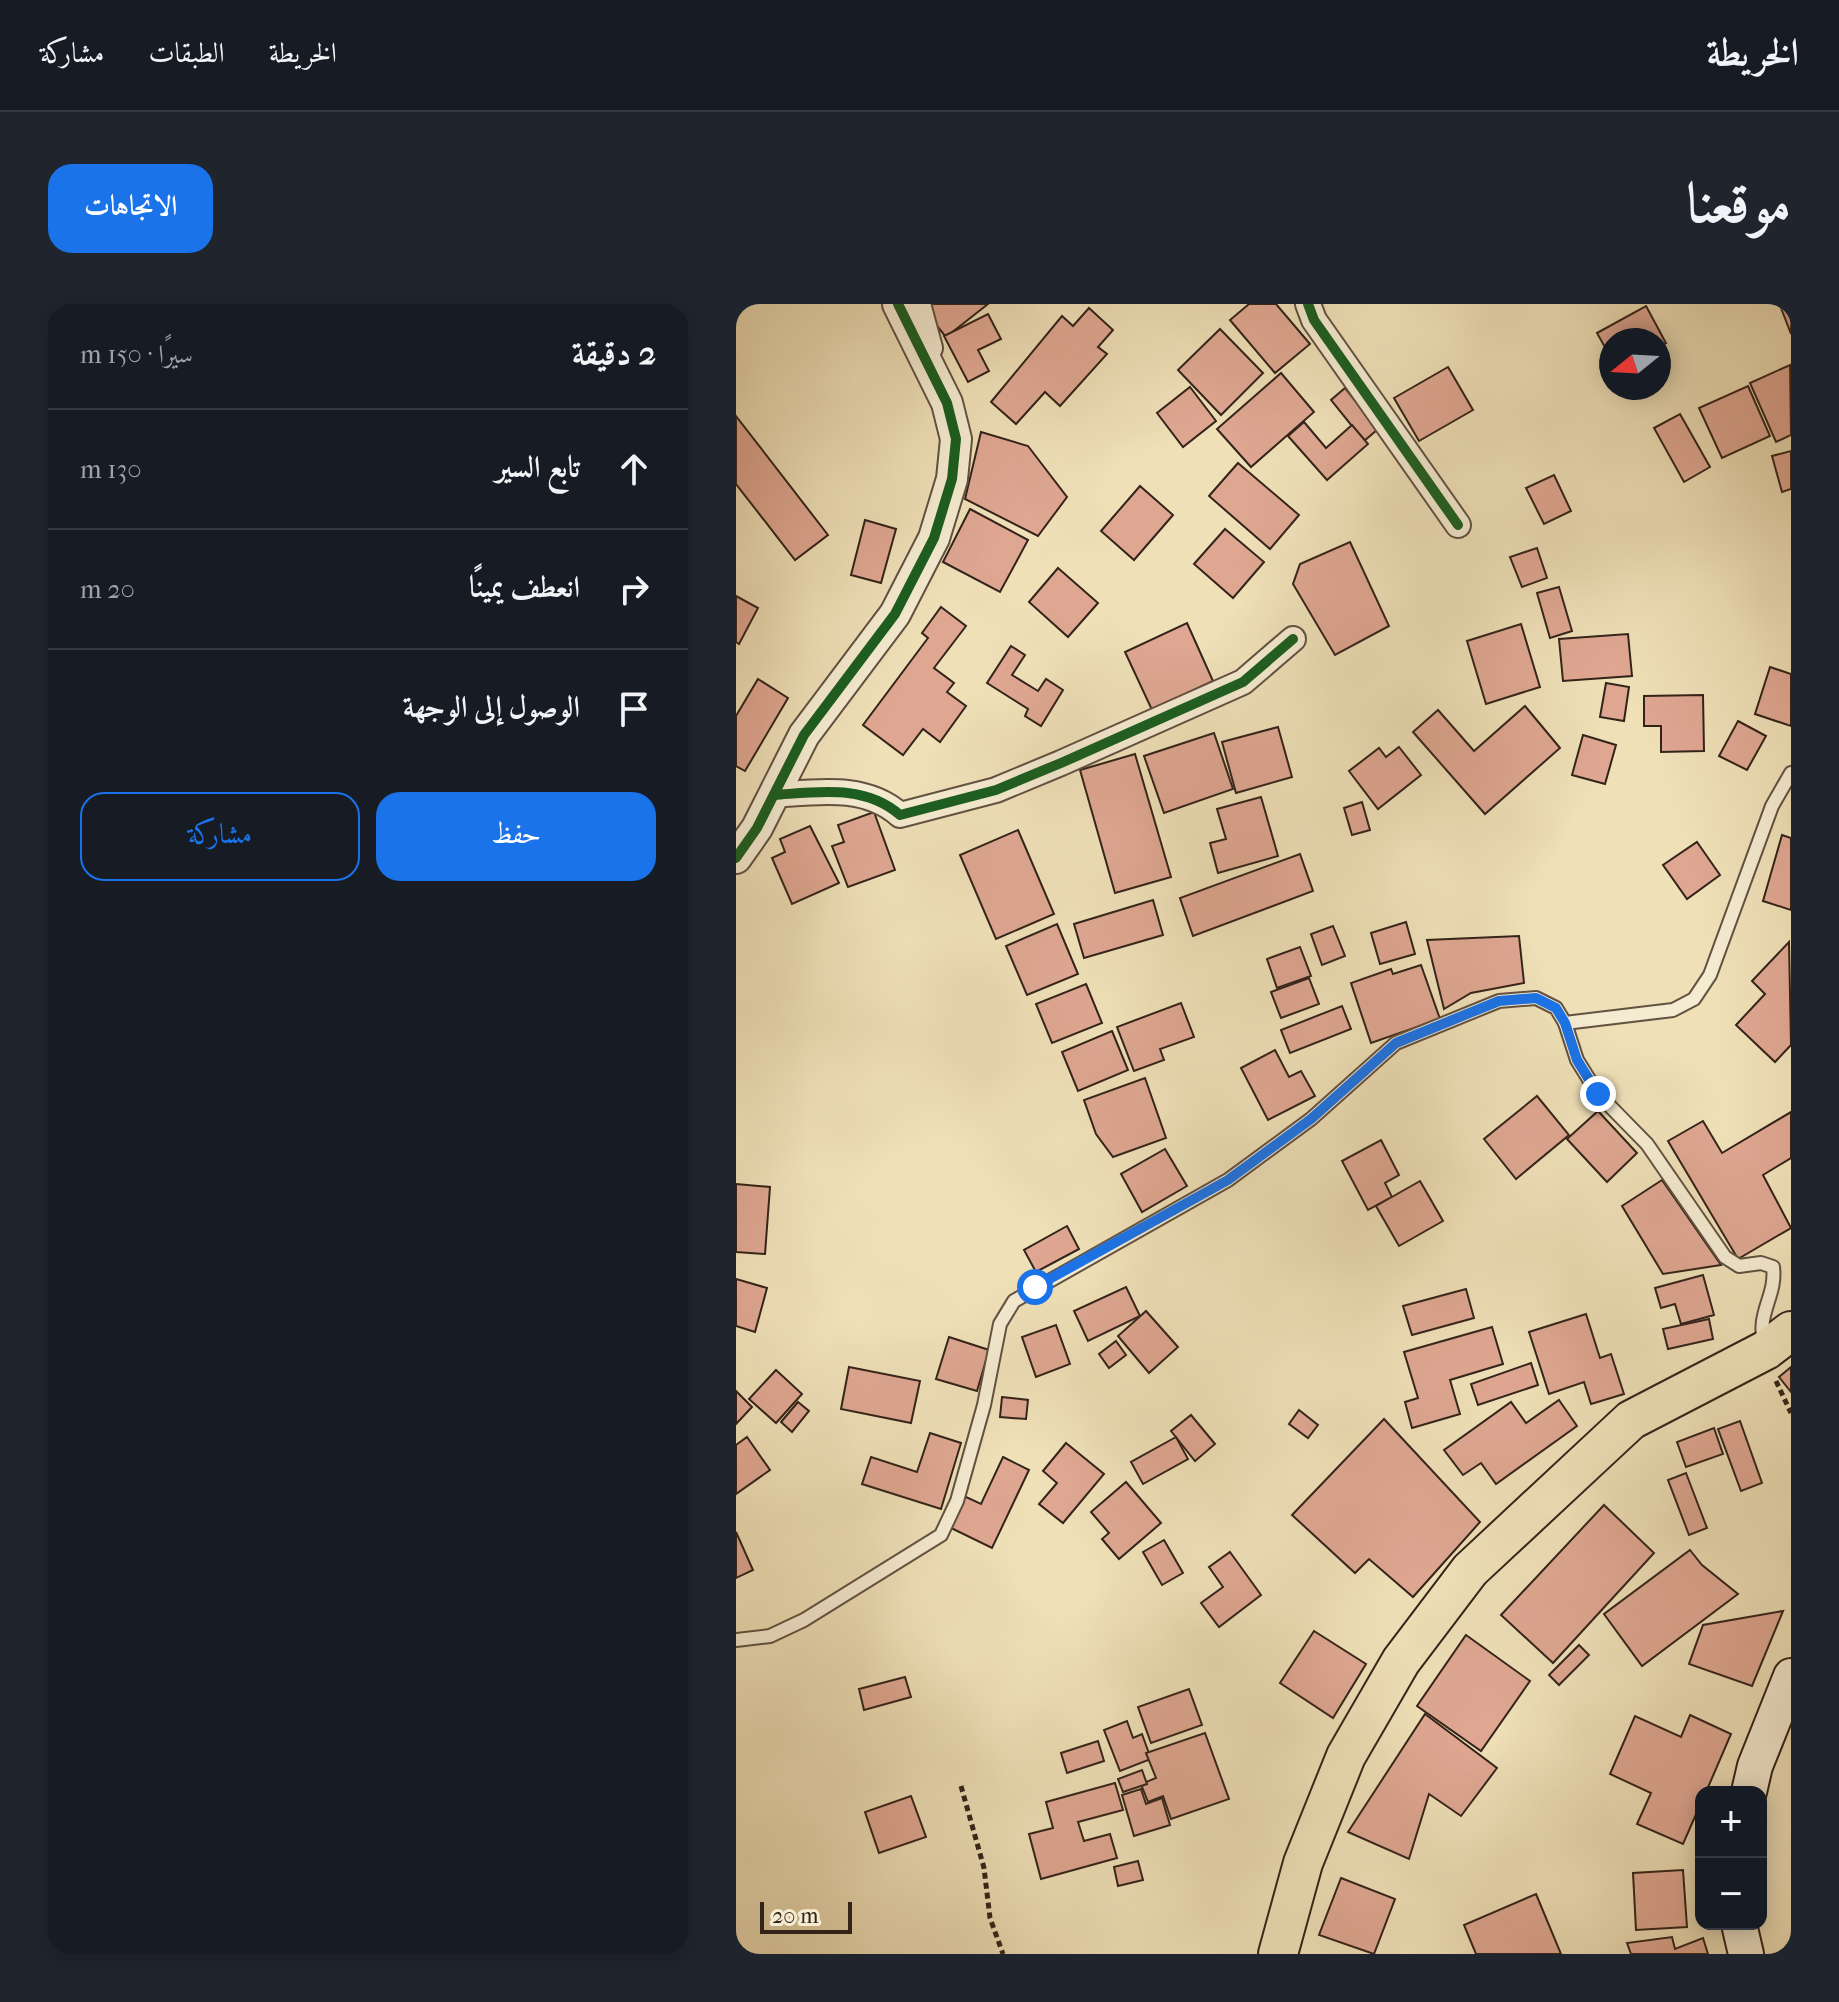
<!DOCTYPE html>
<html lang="ar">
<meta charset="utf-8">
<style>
:root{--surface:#171b24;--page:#20242c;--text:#f1f3f6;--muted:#9ea1a6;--line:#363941;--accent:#1a73e8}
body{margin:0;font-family:"IM FELL French Canon",Amiri,serif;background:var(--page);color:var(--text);direction:rtl}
.controls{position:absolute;right:24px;bottom:24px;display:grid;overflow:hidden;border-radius:16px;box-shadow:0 4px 20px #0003}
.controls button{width:72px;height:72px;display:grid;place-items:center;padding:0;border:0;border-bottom:2px solid var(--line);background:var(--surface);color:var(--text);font:40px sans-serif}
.compass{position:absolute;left:863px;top:24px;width:72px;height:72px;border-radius:50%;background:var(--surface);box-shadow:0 4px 20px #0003;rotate:252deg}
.scale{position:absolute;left:24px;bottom:20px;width:92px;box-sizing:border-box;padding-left:8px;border:4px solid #332319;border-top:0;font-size:22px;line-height:28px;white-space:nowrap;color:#332319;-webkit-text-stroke:6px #f5ebd1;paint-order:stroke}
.stop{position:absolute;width:24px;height:24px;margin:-18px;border:6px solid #1a73e8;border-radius:50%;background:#fff}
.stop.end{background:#1a73e8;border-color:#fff;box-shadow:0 2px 8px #0008}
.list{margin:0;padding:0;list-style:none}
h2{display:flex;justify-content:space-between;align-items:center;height:104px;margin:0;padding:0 32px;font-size:34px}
h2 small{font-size:26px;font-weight:400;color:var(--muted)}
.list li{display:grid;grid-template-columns:52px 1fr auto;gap:24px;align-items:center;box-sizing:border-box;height:120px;padding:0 32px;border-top:2px solid var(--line)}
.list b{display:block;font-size:30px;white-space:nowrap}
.list em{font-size:26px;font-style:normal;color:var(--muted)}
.actions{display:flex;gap:16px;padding:24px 32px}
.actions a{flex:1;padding:18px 0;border:2px solid var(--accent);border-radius:24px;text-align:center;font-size:28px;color:var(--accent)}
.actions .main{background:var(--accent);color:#fff}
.icon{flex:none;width:44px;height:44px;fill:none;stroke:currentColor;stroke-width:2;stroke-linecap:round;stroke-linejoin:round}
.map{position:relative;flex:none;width:1055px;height:1650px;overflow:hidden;direction:ltr;border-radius:24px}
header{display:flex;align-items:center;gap:48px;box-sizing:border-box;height:112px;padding:0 40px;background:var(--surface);border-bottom:2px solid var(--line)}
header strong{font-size:38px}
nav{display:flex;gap:44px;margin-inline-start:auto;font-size:28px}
.intro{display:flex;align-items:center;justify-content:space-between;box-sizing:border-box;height:192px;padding:0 48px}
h1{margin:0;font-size:56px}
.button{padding:20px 36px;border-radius:24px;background:var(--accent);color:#fff;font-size:28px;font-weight:700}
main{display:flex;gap:48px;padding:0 48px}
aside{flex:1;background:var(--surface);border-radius:24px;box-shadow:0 4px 20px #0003}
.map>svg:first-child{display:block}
.building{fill:#dfa792;stroke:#332319;stroke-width:2}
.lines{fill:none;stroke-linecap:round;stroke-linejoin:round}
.service-casing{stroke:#625241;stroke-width:16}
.minor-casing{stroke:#625241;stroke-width:28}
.tertiary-casing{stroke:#625241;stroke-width:34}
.secondary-casing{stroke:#332319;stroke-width:38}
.primary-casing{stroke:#332319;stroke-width:42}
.path{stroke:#332319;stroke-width:5;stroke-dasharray:6 4;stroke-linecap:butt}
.service{stroke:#f5ebd1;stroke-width:12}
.minor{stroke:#f5ebd1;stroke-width:24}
.tertiary{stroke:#f5ebd1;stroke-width:30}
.secondary{stroke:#f5ebd1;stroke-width:34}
.primary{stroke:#efe0b8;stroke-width:38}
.cycleway-casing{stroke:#f5ebd1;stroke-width:15}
.cycleway{stroke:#1b5e20;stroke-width:10}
.route{stroke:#1a73e8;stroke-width:10}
</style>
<header>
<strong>الخريطة</strong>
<nav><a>الخريطة</a><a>الطبقات</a><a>مشاركة</a></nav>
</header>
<div class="intro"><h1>موقعنا</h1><a class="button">الاتجاهات</a></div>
<main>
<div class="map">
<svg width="1055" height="1650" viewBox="0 0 1055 1650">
<rect width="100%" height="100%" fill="#efe0b8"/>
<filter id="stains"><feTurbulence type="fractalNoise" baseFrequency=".0025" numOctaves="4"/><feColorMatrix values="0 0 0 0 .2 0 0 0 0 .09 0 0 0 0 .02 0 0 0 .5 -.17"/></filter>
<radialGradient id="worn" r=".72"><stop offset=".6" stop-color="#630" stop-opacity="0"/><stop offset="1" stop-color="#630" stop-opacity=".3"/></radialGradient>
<g class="building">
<path d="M195,0h57l-42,33 -13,-16z"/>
<path d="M513,0h27l34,40 -35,29 -45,-53z"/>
<path d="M1055,1v29l-10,-26z"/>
<path d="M910,2l20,37 -7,4v-7h-48v18l-14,-25z"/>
<path d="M353,4l24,22 -15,17 9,7 -47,52 -15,-14 -29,32 -25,-22 71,-86 11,10z"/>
<path d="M252,10l13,25 -23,11 11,21 -21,11 -24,-46z"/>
<path d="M484,25l43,44 -42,42 -43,-45z"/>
<path d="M1054,61l1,70 -15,7 -26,-59z"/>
<path d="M712,63l25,43 -54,31 -25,-43z"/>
<path d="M545,69l33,39 -63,55 -34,-38z"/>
<path d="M1012,82l22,50 -48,22 -23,-50z"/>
<path d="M454,83l26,34 -33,26 -26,-34z"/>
<path d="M609,84l33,41 -14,12 -33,-41z"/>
<path d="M944,110l30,53 -26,15 -30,-54z"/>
<path d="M0,112l92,119 -33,25 -59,-76z"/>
<path d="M568,118l22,26 26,-23 16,19 -41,36 -39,-44z"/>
<path d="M245,128l47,14 39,51 -29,39 -73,-37z"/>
<path d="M1055,147v38l-9,3 -10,-36z"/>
<path d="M502,159l61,52 -29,34 -61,-53z"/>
<path d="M818,171l17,36 -27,13 -18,-36z"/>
<path d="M404,182l33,29 -39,45 -33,-29z"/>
<path d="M234,205l58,31 -28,52 -57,-30z"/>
<path d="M129,216l31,9 -15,54 -30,-8z"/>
<path d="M489,225l39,33 -31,36 -39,-34z"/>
<path d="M614,238l39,84 -54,29 -42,-71 7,-20z"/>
<path d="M801,244l10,30 -25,9 -12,-30z"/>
<path d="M322,264l40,35 -30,34 -39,-35z"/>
<path d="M823,283l13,44 -22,7 -13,-45z"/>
<path d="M0,292l22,12 -19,36 -3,-2z"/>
<path d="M205,303l25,19 -32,42 20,15 -7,9 19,14 -26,36 -17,-13 -20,26 -40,-30 65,-87 -6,-5z"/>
<path d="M451,319l26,58 -61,29 -27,-58z"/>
<path d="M785,320l19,63 -54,17 -19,-63z"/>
<path d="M892,330l4,42 -69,5 -4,-42z"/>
<path d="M275,342l14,9 -13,20 26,16 8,-12 17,11 -22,36 -16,-10 3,-7 -41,-26z"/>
<path d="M1034,363l21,7v52l-36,-12z"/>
<path d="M22,375l30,19 -43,73 -9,-5v-50z"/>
<path d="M870,379l23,4 -5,34 -24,-4z"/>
<path d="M967,391l1,56 -43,1v-26h-17v-30z"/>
<path d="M789,402l35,42 -75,66 -72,-82 25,-22 36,41z"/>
<path d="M1002,417l28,15 -19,34 -28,-14z"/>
<path d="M542,423l14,50 -56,16 -14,-51z"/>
<path d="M478,429l19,56 -69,24 -20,-57z"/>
<path d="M847,431l33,10 -11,39 -33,-9z"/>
<path d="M663,443l22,28 -43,34 -29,-38 30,-23 7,9z"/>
<path d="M399,450l36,123 -56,16 -35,-123z"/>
<path d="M525,493l17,59 -60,17 -8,-30 16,-4 -9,-30z"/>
<path d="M626,498l8,28 -18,5 -8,-27z"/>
<path d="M138,508l21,58 -47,17 -16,-41 12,-4 -6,-17z"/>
<path d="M74,522l29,57 -47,21 -20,-46 13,-6 -5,-13z"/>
<path d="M282,526l36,84 -58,25 -36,-84z"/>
<path d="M1046,531l9,3v72l-28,-9z"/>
<path d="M961,538l23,33 -33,24 -24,-34z"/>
<path d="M564,550l13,37 -120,45 -13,-38z"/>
<path d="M417,596l10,35 -79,23 -10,-34z"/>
<path d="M670,618l9,32 -35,10 -9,-31z"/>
<path d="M321,620l21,50 -51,21 -21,-49z"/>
<path d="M597,622l12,30 -23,9 -11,-31z"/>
<path d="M783,632l5,47 -53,10 -27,16 -17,-69z"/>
<path d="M1053,638l2,103 -16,17 -39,-37 29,-31 -13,-13z"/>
<path d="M564,643l11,29 -34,12 -10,-29z"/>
<path d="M685,661l19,54 -69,24 -20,-60 40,-14 2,5z"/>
<path d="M573,674l10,26 -38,14 -10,-26z"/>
<path d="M350,680l16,39 -50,20 -16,-39z"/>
<path d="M445,699l13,34 -34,12 4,11 -30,11 -17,-44z"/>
<path d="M606,702l9,23 -61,24 -9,-23z"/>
<path d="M376,727l16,39 -50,21 -16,-39z"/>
<path d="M539,746l14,27 12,-6 14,25 -47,24 -27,-52z"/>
<path d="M409,774l21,60 -53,19 -17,-23 -12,-34z"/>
<path d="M801,792l32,39 -53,44 -32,-40z"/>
<path d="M862,807l39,42 -30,29 -40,-43z"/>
<path d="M1055,808v46l-28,17 28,53 -53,31 -70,-118 35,-20 19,32z"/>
<path d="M645,836l18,35 -14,8 7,14 -24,13 -26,-49z"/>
<path d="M429,845l22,37 -45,26 -21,-38z"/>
<path d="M926,876l59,85 -58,9 -41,-68z"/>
<path d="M684,877l23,40 -44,25 -23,-40z"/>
<path d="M0,880l34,3 -5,67 -29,-2z"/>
<path d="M331,922l12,23 -43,23 -12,-22z"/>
<path d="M967,971l11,40 -33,9 -6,-20 -14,4 -6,-20z"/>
<path d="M0,975l31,9 -12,44 -19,-6z"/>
<path d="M390,983l14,29 -52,25 -14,-30z"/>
<path d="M730,985l8,29 -62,17 -9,-29z"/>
<path d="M410,1007l32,36 -29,26 -31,-37z"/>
<path d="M850,1010l14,44 11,-4 13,40 -33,10 -7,-22 -35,12 -20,-62z"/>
<path d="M973,1015l4,20 -45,10 -5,-20z"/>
<path d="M320,1021l14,39 -34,13 -14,-40z"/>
<path d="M756,1023l11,37 -53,16 10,34 -48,14 -7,-26 13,-4 -14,-46z"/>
<path d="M213,1033l40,13 -12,41 -41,-12z"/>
<path d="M380,1037l10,14 -17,13 -10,-14z"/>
<path d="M795,1059l7,22 -60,20 -7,-21z"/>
<path d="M113,1063l71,14 -9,42 -70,-14z"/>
<path d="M1055,1063v25l-12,-15z"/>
<path d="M40,1066l26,24 -26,29 -27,-24z"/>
<path d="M0,1087l16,16 -16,17z"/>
<path d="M266,1093l26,3 -2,19 -26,-2z"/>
<path d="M823,1096l18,26 -81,58 -15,-21 -18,12 -19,-25 67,-48 15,21z"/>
<path d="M62,1098l11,9 -17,21 -11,-10z"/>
<path d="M563,1106l19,15 -10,13 -19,-14z"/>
<path d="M455,1111l24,29 -20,17 -24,-30z"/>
<path d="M648,1115l96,103 -67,75 -44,-38 -14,14 -63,-58z"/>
<path d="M1004,1117l22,62 -21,8 -23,-62z"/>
<path d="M978,1124l9,26 -37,13 -9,-25z"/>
<path d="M194,1129l31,10 -20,66 -79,-25 9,-27 46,15z"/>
<path d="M11,1133l23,33 -34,24v-49z"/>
<path d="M440,1133l12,22 -45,25 -12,-22z"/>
<path d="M330,1139l38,31 -41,49 -24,-19 18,-21 -14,-12z"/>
<path d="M267,1153l26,13 -37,78 -43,-21 15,-31 17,8z"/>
<path d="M950,1169l21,55 -18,7 -21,-55z"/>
<path d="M390,1178l35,41 -42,36 -17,-20 7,-6 -18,-21z"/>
<path d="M868,1201l50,48 -101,110 -52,-48z"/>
<path d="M0,1228l17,38 -17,8z"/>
<path d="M428,1236l19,33 -21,12 -19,-33z"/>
<path d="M954,1246l12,15 36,29 -96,72 -38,-52z"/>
<path d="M494,1248l31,43 -42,32 -18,-24 22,-16 -14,-20z"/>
<path d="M1047,1307l-31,75 -63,-22 14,-39z"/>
<path d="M578,1327l52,33 -33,54 -53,-35z"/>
<path d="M730,1331l64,46 -49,70 -64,-45z"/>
<path d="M843,1341l10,10 -30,30 -10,-10z"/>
<path d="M169,1373l6,20 -47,13 -5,-21z"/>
<path d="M453,1385l13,36 -51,18 -13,-36z"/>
<path d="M689,1410l72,54 -36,48 -32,-22 -20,65 -61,-27z"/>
<path d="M954,1411l41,19 -25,58h-5v11l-18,41 -46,-20 14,-31 -41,-19 25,-58 46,21z"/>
<path d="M391,1417l6,17 9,-4 9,25 -31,12 -16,-41z"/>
<path d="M469,1429l24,66 -58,20 -8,-23 -15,6 -7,-18 15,-6 -10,-25z"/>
<path d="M362,1437l6,20 -37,12 -6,-20z"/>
<path d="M406,1466l5,14 -24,8 -5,-13z"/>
<path d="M379,1479l8,27 -45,12 6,19 26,-7 7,24 -76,21 -12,-45 24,-6 -7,-26z"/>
<path d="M405,1485l5,15 16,-6 8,27 -36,11 -12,-41z"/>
<path d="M175,1492l15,41 -47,16 -14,-41z"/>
<path d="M402,1557l5,19 -25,6 -4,-19z"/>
<path d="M947,1566l4,57 -51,3 -3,-57z"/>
<path d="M605,1574l54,21 -21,55 -55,-19z"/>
<path d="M800,1590l25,60h-85l-12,-29z"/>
<path d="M936,1633l3,12 28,-11 5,16h-77l-4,-11z"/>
</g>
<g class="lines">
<g class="service-casing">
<g id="service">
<path d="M829,719l108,-13 21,-11 16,-24 62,-169 19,-33"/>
<path d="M0,1336l34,-4 34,-16 137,-85 16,-34 27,-96 16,-81 14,-23 214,-121 83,-61 85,-76 103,-42 37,-3 20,10 9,15 12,37 21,34 49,50 78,113 14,9 22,-3 12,4c4,30 -18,46 -8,80"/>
</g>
</g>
<g class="minor-casing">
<g id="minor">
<path d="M182,0l12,44"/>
<path d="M572,0l6,16 144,205"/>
<path d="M38,491c44,-3 91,-11 126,20l96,-25 65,-27 182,-81 50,-43"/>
</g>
</g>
<g class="tertiary-casing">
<path id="tertiary" d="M0,554l21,-30 47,-93 91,-121 39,-76 18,-59 4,-40 -9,-36 -49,-99"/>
</g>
<g class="secondary-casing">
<g id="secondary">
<path d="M1013,1488l6,-26 36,-90"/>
<path d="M1003,1620l7,30"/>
</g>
</g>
<g class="primary-casing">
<path id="primary" d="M542,1650l25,-91 43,-107 55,-95 69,-91 161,-150 135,-70 25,-19"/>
</g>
<g class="path">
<path d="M1040,1077l15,32"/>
<path d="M225,1482l23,82 6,50 13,36"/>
</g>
<use href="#service" class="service"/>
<use href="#minor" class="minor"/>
<use href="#tertiary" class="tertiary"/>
<use href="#secondary" class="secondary"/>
<use href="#primary" class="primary"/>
<g class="cycleway-casing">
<g id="cycleway">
<path d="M572,0l6,16 144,205"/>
<path d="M38,491c44,-3 91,-11 126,20l96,-25 65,-27 182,-81 50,-43"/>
<path d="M0,554l21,-30 47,-93 91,-121 39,-76 18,-59 4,-40 -9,-36 -49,-99"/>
</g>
</g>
<use href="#cycleway" class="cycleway"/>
</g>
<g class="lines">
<path class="route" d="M299,983l193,-107 83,-61 85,-76 103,-42 37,-3 20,10 9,15 12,37 21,34"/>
</g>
<rect width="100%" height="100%" filter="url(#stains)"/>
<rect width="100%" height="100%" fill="url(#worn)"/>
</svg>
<div class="controls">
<button>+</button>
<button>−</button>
</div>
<svg class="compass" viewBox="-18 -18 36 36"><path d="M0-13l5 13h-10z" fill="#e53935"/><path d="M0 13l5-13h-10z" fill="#9ea1a6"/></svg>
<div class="scale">20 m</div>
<div class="stop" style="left:299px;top:983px"></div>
<div class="stop end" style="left:862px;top:790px"></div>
</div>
<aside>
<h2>2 دقيقة<small>سيرًا · 150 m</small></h2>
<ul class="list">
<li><svg class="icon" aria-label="ahead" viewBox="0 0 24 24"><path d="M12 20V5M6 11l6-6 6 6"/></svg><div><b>تابع السير</b></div><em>130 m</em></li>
<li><svg class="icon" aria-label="right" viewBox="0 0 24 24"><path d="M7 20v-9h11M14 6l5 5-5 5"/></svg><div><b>انعطف يمينًا</b></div><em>20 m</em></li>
<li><svg class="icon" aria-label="arrive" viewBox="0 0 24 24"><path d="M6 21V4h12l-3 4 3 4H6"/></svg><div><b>الوصول إلى الوجهة</b></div></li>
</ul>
<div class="actions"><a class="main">حفظ</a><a>مشاركة</a></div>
</aside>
</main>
